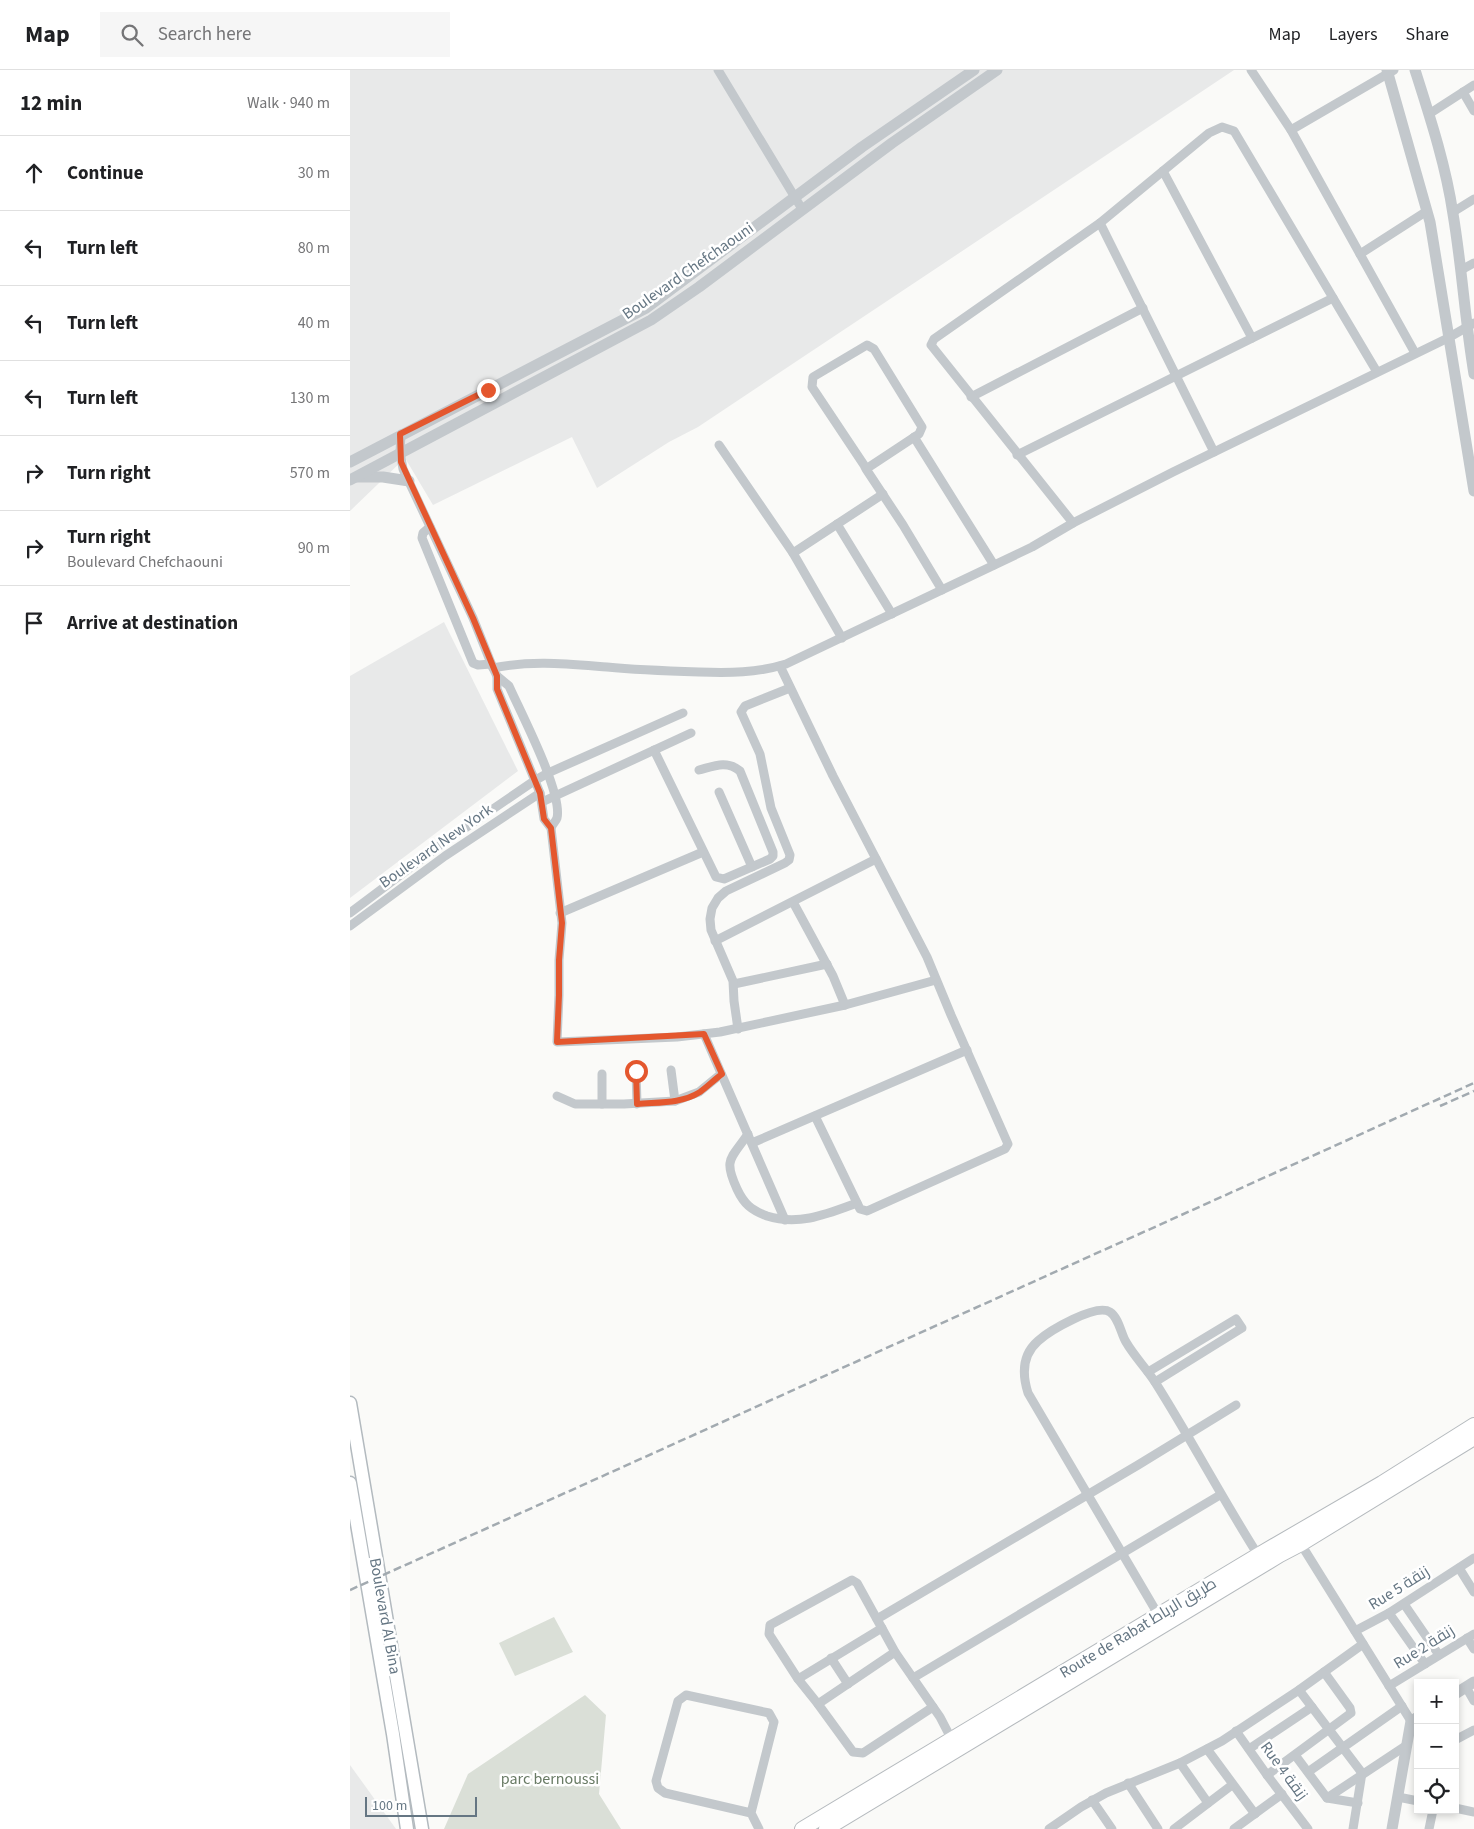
<!DOCTYPE html>
<meta charset="utf-8">
<style>
:root{--surface:#fff;--page:#f6f6f6;--text:#202124;--muted:#757577;--line:#e0e0e0}
body{margin:0;font-family:"Source Sans 3",Cairo,sans-serif;background:var(--page);color:var(--text)}
.controls{position:absolute;right:15px;bottom:15px;display:grid;overflow:hidden;border-radius:0px;box-shadow:0 2px 8px #0003}
.controls button{width:45px;height:45px;display:grid;place-items:center;padding:0;border:0;border-bottom:1px solid var(--line);background:var(--surface);color:var(--text);font:25px sans-serif}
.scale{position:absolute;left:15px;bottom:12px;width:112px;box-sizing:border-box;padding-left:5px;border:2px solid #657683;border-top:0;font-size:14px;line-height:18px;white-space:nowrap;color:#657683;-webkit-text-stroke:4px #fff;paint-order:stroke}
.stop{position:absolute;width:15px;height:15px;margin:-11px;border:4px solid #e4572e;border-radius:50%;background:#fff}
.stop.end{background:#e4572e;border-color:#fff;box-shadow:0 1px 5px #0008}
.list{margin:0;padding:0;list-style:none}
h2{display:flex;justify-content:space-between;align-items:center;height:65px;margin:0;padding:0 20px;font-size:21px}
h2 small{font-size:16px;font-weight:400;color:var(--muted)}
.list li{display:grid;grid-template-columns:32px 1fr auto;gap:15px;align-items:center;box-sizing:border-box;height:75px;padding:0 20px;border-top:1px solid var(--line)}
.list b{display:block;font-size:19px;white-space:nowrap}
.list p{margin:0;font-size:16px;white-space:nowrap;color:var(--muted)}
.list em{font-size:16px;font-style:normal;color:var(--muted)}
.icon{flex:none;width:28px;height:28px;fill:none;stroke:currentColor;stroke-width:2;stroke-linecap:round;stroke-linejoin:round}
.map{position:relative;flex:none;width:1124px;height:1759px;overflow:hidden}
header{display:flex;align-items:center;gap:30px;box-sizing:border-box;height:70px;padding:0 25px;background:var(--surface);border-bottom:1px solid var(--line)}
header strong{font-size:24px}
nav{display:flex;gap:28px;margin-inline-start:auto;font-size:18px}
.search{width:350px;height:45px;background:var(--page);display:flex;align-items:center;gap:12px;box-sizing:border-box;padding:0 18px;border-radius:0px;color:var(--muted);font-size:19px}
main{display:flex}
aside{flex:1;background:var(--surface)}
.map>svg:first-child{display:block}
.built{fill:#e8e9e9}
.green{fill:#dadfd7}
.lines{fill:none;stroke-linecap:round;stroke-linejoin:round}
.secondary-casing{stroke:#b3babf;stroke-width:15}
.primary-casing{stroke:#b5babe;stroke-width:16}
.minor{stroke:#c3c8cc;stroke-width:9}
.tertiary{stroke:#c3c8cc;stroke-width:11}
.secondary{stroke:#fff;stroke-width:12}
.primary{stroke:#fff;stroke-width:14}
.rail{stroke:#a2aab0;stroke-width:2.5;stroke-dasharray:8 4;stroke-linecap:butt}
.route{stroke:#e4572e;stroke-width:6}
.labels{text-anchor:middle;dominant-baseline:central;stroke-width:5;stroke-linejoin:round;paint-order:stroke}
.street-label{font-size:16px;fill:#657683;stroke:#fff}
.park-label{font-size:16px;fill:#687a64;stroke:#fff}
</style>
<header>
<strong>Map</strong>
<div class="search"><svg class="icon" aria-label="search" viewBox="0 0 24 24"><circle cx="10" cy="10" r="6"/><path d="M15 15l6 6"/></svg>Search here</div>
<nav><a>Map</a><a>Layers</a><a>Share</a></nav>
</header>
<main>
<aside>
<h2>12 min<small>Walk · 940 m</small></h2>
<ul class="list">
<li><svg class="icon" aria-label="ahead" viewBox="0 0 24 24"><path d="M12 20V5M6 11l6-6 6 6"/></svg><div><b>Continue</b></div><em>30 m</em></li>
<li><svg class="icon" aria-label="left" viewBox="0 0 24 24"><path d="M17 20v-9H6M10 6l-5 5 5 5"/></svg><div><b>Turn left</b></div><em>80 m</em></li>
<li><svg class="icon" aria-label="left" viewBox="0 0 24 24"><path d="M17 20v-9H6M10 6l-5 5 5 5"/></svg><div><b>Turn left</b></div><em>40 m</em></li>
<li><svg class="icon" aria-label="left" viewBox="0 0 24 24"><path d="M17 20v-9H6M10 6l-5 5 5 5"/></svg><div><b>Turn left</b></div><em>130 m</em></li>
<li><svg class="icon" aria-label="right" viewBox="0 0 24 24"><path d="M7 20v-9h11M14 6l5 5-5 5"/></svg><div><b>Turn right</b></div><em>570 m</em></li>
<li><svg class="icon" aria-label="right" viewBox="0 0 24 24"><path d="M7 20v-9h11M14 6l5 5-5 5"/></svg><div><b>Turn right</b><p>Boulevard Chefchaouni</p></div><em>90 m</em></li>
<li><svg class="icon" aria-label="arrive" viewBox="0 0 24 24"><path d="M6 21V4h12l-3 4 3 4H6"/></svg><div><b>Arrive at destination</b></div></li>
</ul>
</aside>
<div class="map">
<svg width="1124" height="1759" viewBox="0 0 1124 1759">
<rect width="100%" height="100%" fill="#fafaf8"/>
<g class="built">
<path d="M0,0h884l-536,357 -29,15 -72,46 -25,-51 -139,68 -28,-47 -55,53z"/>
<path d="M94,552l74,149 -168,127v-222z"/>
<path d="M0,1695l46,64h-46z"/>
</g>
<g class="green">
<path d="M204,1547l19,35 -58,24 -16,-33z"/>
<path d="M235,1625l21,20 -7,79 22,35h-177l24,-55z"/>
</g>
<g class="lines">
<g class="secondary-casing">
<g id="secondary">
<path d="M0,1333l72,426"/>
<path d="M0,1413l43,251 14,95"/>
</g>
</g>
<g class="primary-casing">
<g id="primary">
<path d="M452,1759l456,-274 124,-72 92,-58"/>
<path d="M476,1759l454,-274 21,-11 173,-106"/>
</g>
</g>
<g class="minor">
<path d="M368,0l84,139"/>
<path d="M901,0l40,60 124,223"/>
<path d="M1113,22l11,19"/>
<path d="M1079,44l45,-29"/>
<path d="M941,60l103,-60"/>
<path d="M813,101l89,167"/>
<path d="M1103,142l21,-13"/>
<path d="M750,153l114,229"/>
<path d="M1010,184l67,-43"/>
<path d="M1111,200l13,-7"/>
<path d="M621,327l172,-89"/>
<path d="M51,364l-1,18 3,17 70,149 20,50 4,8 12,10c11,25 54,107 48,132 -1,3 -5,7 -6,10"/>
<path d="M564,367l80,128"/>
<path d="M369,375l74,108 49,85"/>
<path d="M667,385l316,-157"/>
<path d="M516,399l53,-35 3,-7 -48,-78 -7,-4 -54,32 -1,10 52,78 2,4 37,56 39,65"/>
<path d="M723,453l-142,-178 3,-6 166,-116 109,-90 13,-6 12,4 143,241"/>
<path d="M487,454l55,90"/>
<path d="M80,457l-7,6 -1,5 51,125 5,2 13,-1"/>
<path d="M443,483l90,-59"/>
<path d="M430,596l53,110 94,181 24,58 57,129 -3,5 -138,62 -7,-2 -45,-93"/>
<path d="M143,598c38,-8 75,-4 114,-1 31,3 61,4 92,5 30,1 58,1 87,-8l246,-117 41,-24 100,-51 275,-134 26,-15"/>
<path d="M147,606v13l43,104 4,26 7,9 11,95 -3,37v35l-2,47 120,-5 43,-5 125,-27 91,-25"/>
<path d="M304,680l62,127 8,2 46,-20 3,-3v-4l-33,-81c-13,-11 -26,-5 -41,-1"/>
<path d="M369,722l33,75"/>
<path d="M192,732l149,-69"/>
<path d="M443,832l40,74 12,29"/>
<path d="M0,843l89,-67 95,-65 14,-8 135,-60"/>
<path d="M210,843l143,-61"/>
<path d="M0,856l95,-70 95,-63"/>
<path d="M365,871l161,-82"/>
<path d="M384,914l93,-20"/>
<path d="M388,959l-4,-28 -1,-20 -22,-51 -1,-11 2,-11 6,-10 8,-7 59,-28 4,-3 1,-5 -19,-47 -11,-54 -19,-42 4,-6 45,-18"/>
<path d="M354,964l81,186"/>
<path d="M321,1000l4,31"/>
<path d="M286,1001l1,33"/>
<path d="M252,1004v30"/>
<path d="M207,1026l18,8h49l51,-3 24,-9 22,-18"/>
<path d="M398,1064c-17,25 -25,25 -11,55 7,15 14,21 30,27 32,10 60,-2 90,-13"/>
<path d="M402,1073l215,-93"/>
<path d="M798,1302l88,-53 6,9 -87,54"/>
<path d="M949,1471l112,180"/>
<path d="M1109,1498l15,24"/>
<path d="M1054,1534l35,51"/>
<path d="M1039,1543l36,51"/>
<path d="M809,1546l-131,-223c-6,-19 -6,-38 10,-52 11,-10 58,-38 72,-29 9,6 11,22 16,30 8,14 20,26 29,40 36,57 67,116 103,173"/>
<path d="M527,1549l261,-154 98,-60"/>
<path d="M1005,1561l34,-18 85,-55"/>
<path d="M1117,1568l7,11"/>
<path d="M545,1582l-77,52 35,48 10,1 70,-46"/>
<path d="M481,1588l17,26"/>
<path d="M563,1608l307,-183"/>
<path d="M448,1609l84,-51"/>
<path d="M1039,1616l85,-52"/>
<path d="M1116,1617l8,14"/>
<path d="M949,1620l63,83 -9,56"/>
<path d="M468,1634l-20,-25 -29,-45 1,-9 82,-45 5,3 38,69 45,65 13,25"/>
<path d="M886,1661l31,44 41,54"/>
<path d="M1105,1670l19,-10"/>
<path d="M857,1679l48,65"/>
<path d="M899,1679l63,-42"/>
<path d="M945,1685l32,43 31,5"/>
<path d="M830,1693l28,40"/>
<path d="M958,1702l94,-66"/>
<path d="M917,1705l84,-62 -1,-5 -26,-36"/>
<path d="M778,1713l30,46"/>
<path d="M1048,1727l20,4"/>
<path d="M977,1728l80,-53"/>
<path d="M742,1730l20,29"/>
<path d="M1105,1738l19,4"/>
<path d="M401,1743l-86,-20 -7,-5 -2,-7 22,-80 8,-6 83,18 5,9 -23,91 8,16"/>
<path d="M699,1759l32,-22 25,-14 74,-30 42,-22 77,-51 64,-46"/>
<path d="M824,1759l58,-44"/>
<path d="M884,1759l48,-35"/>
<path d="M1079,1759l4,-19"/>
</g>
<g class="tertiary">
<path d="M1037,0l43,152 44,269"/>
<path d="M1065,0c15,47 31,96 38,144 9,53 12,107 21,160"/>
<path d="M0,392l296,-154 216,-161 112,-77"/>
<path d="M7,407h26l26,4"/>
<path d="M0,410l301,-160 48,-33 193,-144 105,-73"/>
<path d="M1105,1624l19,-12"/>
<path d="M1042,1759l19,-108 7,-4"/>
</g>
<use href="#secondary" class="secondary"/>
<use href="#primary" class="primary"/>
<g class="rail">
<path d="M1090,1036l34,-15"/>
<path d="M0,1520l1124,-507"/>
</g>
</g>
<g class="lines">
<path class="route" d="M138,320l-88,44 1,28 72,156 24,58v13l43,104 4,26 7,9 11,95 -3,37v35l-2,47 147,-8 18,40c-8,6 -15,13 -22,18 -19,12 -42,10 -63,12l-1,-33"/>
</g>
<g class="labels">
<g class="street-label">
<text transform="translate(338 201) rotate(-35)">Boulevard Chefchaouni</text>
<text transform="translate(86 776) rotate(-35)">Boulevard New York</text>
<text transform="translate(1049 1518) rotate(-32)">Rue 5 زنقة</text>
<text transform="translate(35 1546) rotate(80)">Boulevard Al Bina</text>
<text transform="translate(788 1558) rotate(-31)">Route de Rabat طريق الرباط</text>
<text transform="translate(1074 1577) rotate(-32)">Rue 2 زنقة</text>
<text transform="translate(934 1701) rotate(54)">Rue 4 زنقة</text>
</g>
<g class="park-label">
<text x="200" y="1709">parc bernoussi</text>
</g>
</g>
</svg>
<div class="controls">
<button>+</button>
<button>−</button>
<button><svg class="icon" aria-label="locate" viewBox="0 0 24 24"><circle cx="12" cy="12" r="6"/><path d="M12 2v4M12 18v4M2 12h4M18 12h4"/></svg></button>
</div>
<div class="scale">100 m</div>
<div class="stop" style="left:286px;top:1001px"></div>
<div class="stop end" style="left:138px;top:320px"></div>
</div>
</main>
